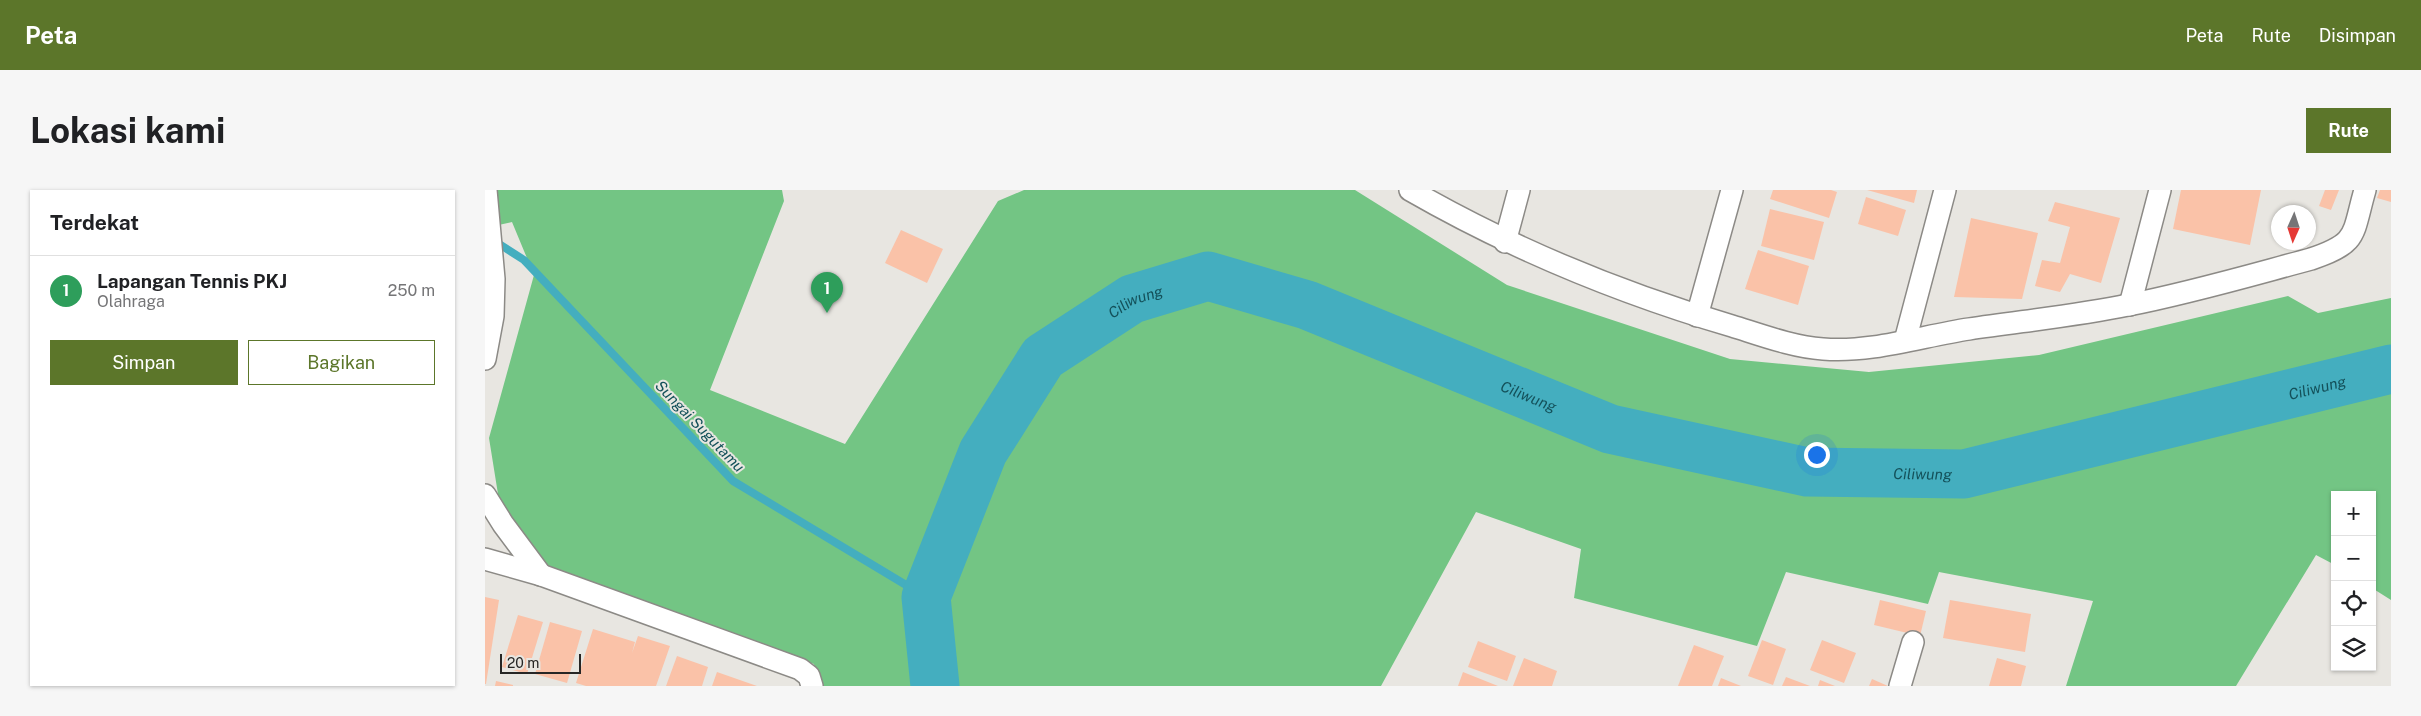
<!DOCTYPE html>
<html lang="id">
<meta charset="utf-8">
<style>
:root{--surface:#fff;--page:#f6f6f6;--text:#202124;--muted:#757577;--line:#e0e0e0;--accent:#5c762a}
body{margin:0;font-family:"Public Sans",sans-serif;background:var(--page);color:var(--text)}
.controls{position:absolute;right:15px;bottom:15px;display:grid;overflow:hidden;border-radius:0px;box-shadow:0 1px 4px #0004}
.controls button{width:45px;height:45px;display:grid;place-items:center;padding:0;border:0;border-bottom:1px solid var(--line);background:var(--surface);color:var(--text);font:25px sans-serif}
.compass{position:absolute;left:1786px;top:15px;width:45px;height:45px;border-radius:50%;background:var(--surface);box-shadow:0 1px 4px #0004;rotate:183deg}
.scale{position:absolute;left:15px;bottom:12px;width:81px;box-sizing:border-box;padding-left:5px;border:2px solid #272625;border-top:0;font-size:14px;line-height:18px;white-space:nowrap;color:#272625;-webkit-text-stroke:4px #e8e6e1;paint-order:stroke}
.you{position:absolute;left:1331px;top:264px;width:18px;height:18px;margin:-12px;border:4px solid #fff;border-radius:50%;background:#1a73e8;box-shadow:0 0 0 8px #1a73e833}
.badge{display:grid;place-items:center;width:32px;height:32px;border-radius:50%;background:var(--accent);color:#fff;font-size:16px;font-weight:700}
.pin{position:absolute;translate:-50% -41px;filter:drop-shadow(0 1px 2px #0008)}
.pin::after{content:'';position:absolute;top:26px;width:18px;height:15px;background:inherit;clip-path:polygon(0 0,100% 0,50% 100%)}
.list{margin:0;padding:0;list-style:none}
h2{display:flex;justify-content:space-between;align-items:center;height:65px;margin:0;padding:0 20px;font-size:21px}
h2 small{font-size:16px;font-weight:400;color:var(--muted)}
.list li{display:grid;grid-template-columns:32px 1fr auto;gap:15px;align-items:center;box-sizing:border-box;height:70px;padding:0 20px;border-top:1px solid var(--line)}
.list b{display:block;font-size:19px;white-space:nowrap}
.list p{margin:0;font-size:16px;white-space:nowrap;color:var(--muted)}
.list em{font-size:16px;font-style:normal;color:var(--muted)}
.actions{display:flex;gap:10px;padding:15px 20px}
.actions a{flex:1;padding:11px 0;border:1px solid var(--accent);border-radius:0px;text-align:center;font-size:18px;color:var(--accent)}
.actions .main{background:var(--accent);color:#fff}
.icon{flex:none;width:28px;height:28px;fill:none;stroke:currentColor;stroke-width:2;stroke-linecap:round;stroke-linejoin:round}
.map{position:relative;flex:none;width:1906px;height:496px;overflow:hidden;border-radius:0px}
header{display:flex;align-items:center;gap:30px;box-sizing:border-box;height:70px;padding:0 25px;background:var(--accent);color:#fff}
header strong{font-size:24px}
nav{display:flex;gap:28px;margin-inline-start:auto;font-size:18px}
.intro{display:flex;align-items:center;justify-content:space-between;box-sizing:border-box;height:120px;padding:0 30px}
h1{margin:0;font-size:35px}
.button{padding:12px 22px;border-radius:0px;background:var(--accent);color:#fff;font-size:18px;font-weight:700}
main{display:flex;gap:30px;padding:0 30px}
aside{flex:1;background:var(--surface);border-radius:0px;box-shadow:0 1px 4px #0004}
.map>svg:first-child{display:block}
.forest{fill:#73c584}
.lines{fill:none;stroke-linecap:round;stroke-linejoin:round}
.stream{stroke:#44aebf;stroke-width:8}
.river{stroke:#44aebf;stroke-width:49}
.building{fill:#fac2a8}
.minor-casing{stroke:#8c8a86;stroke-width:24}
.minor{stroke:#fff;stroke-width:21}
.labels{text-anchor:middle;dominant-baseline:central;stroke-width:4;stroke-linejoin:round;paint-order:stroke}
.water-label{font-size:15px;font-style:italic;fill:#14515a;stroke:#e8e6e1}
</style>
<header>
<strong>Peta</strong>
<nav><a>Peta</a><a>Rute</a><a>Disimpan</a></nav>
</header>
<div class="intro"><h1>Lokasi kami</h1><a class="button">Rute</a></div>
<main>
<aside>
<h2>Terdekat<small></small></h2>
<ul class="list">
<li><span class="badge" style="background:#2e9e5b">1</span><div><b>Lapangan Tennis PKJ</b><p>Olahraga</p></div><em>250 m</em></li>
</ul>
<div class="actions"><a class="main">Simpan</a><a>Bagikan</a></div>
</aside>
<div class="map">
<svg width="1906" height="496" viewBox="0 0 1906 496">
<rect width="100%" height="100%" fill="#e8e6e1"/>
<path class="forest" d="M0,0h297l2,11 -74,189 135,54 153,-243 26,-11h331l152,95 223,74 139,13 170,-17 249,-59 30,17 73,-15v302l-19,-12v-93h-37v70l-19,-10 -80,131h-170l27,-85 -154,-29 -11,32 -142,-32 -29,74 -183,-48 7,-49 -105,-37 -95,174h-564l-3,-22 -247,-71 -65,-74 -13,-81 45,-163 -22,-53 -27,6z"/>
<g class="lines">
<path class="stream" d="M8,50l31,20 209,221 193,116"/>
<path class="river" id="s1" d="M450,496l-9,-89 57,-145 60,-95 89,-58 76,-23 99,29 303,124 197,43 157,2 427,-105"/>
</g>
<g class="building">
<path d="M1288,0h58l6,2 -8,26 -59,-19z"/>
<path d="M1382,0h50l-3,13z"/>
<path d="M1696,0h80l-11,55 -77,-16z"/>
<path d="M1840,0h14l-8,20 -12,-4z"/>
<path d="M1895,0h11v12l-14,-4z"/>
<path d="M1381,7l40,13 -8,26 -40,-12z"/>
<path d="M1570,12l65,16 -19,65 -31,-9 -10,18 -25,-6 7,-26 18,3 10,-36 -22,-6z"/>
<path d="M1285,19l54,13 -10,38 -53,-14z"/>
<path d="M1486,28l67,15 -16,66 -68,-2z"/>
<path d="M416,40l42,19 -16,34 -42,-20z"/>
<path d="M1273,60l51,16 -11,39 -53,-16z"/>
<path d="M0,407l14,3 -13,84h-1z"/>
<path d="M1395,410l46,11 -6,25 -46,-11z"/>
<path d="M1465,410l81,14 -6,38 -82,-14z"/>
<path d="M33,425l25,7 -16,52 -25,-7z"/>
<path d="M65,432l32,9 -15,52 -32,-9z"/>
<path d="M108,439l42,13 -3,11 6,-17 32,10 -14,40h-70l-10,-3z"/>
<path d="M1277,450l24,9 -13,36 -25,-9z"/>
<path d="M1337,450l34,13 -12,30 -34,-13z"/>
<path d="M993,451l38,15 -9,25 -39,-14z"/>
<path d="M1209,455l30,11 -12,30h-34z"/>
<path d="M192,466l31,11 -6,19h-36z"/>
<path d="M1039,468l33,13 -5,15h-39z"/>
<path d="M1512,468l29,8 -5,20h-32z"/>
<path d="M232,482l40,14h-45z"/>
<path d="M978,482l35,14h-40z"/>
<path d="M1301,487l24,9h-28z"/>
<path d="M1236,488l20,8h-23z"/>
<path d="M1387,489l16,7h-19z"/>
<path d="M1335,490l15,6h-17z"/>
<path d="M11,491l17,4v1h-18z"/>
</g>
<g class="lines">
<g class="minor-casing">
<g id="minor">
<path d="M925,0c101,58 210,103 322,136 29,9 61,21 91,23 49,4 99,-13 146,-20 53,-8 106,-13 159,-24 62,-12 123,-30 183,-46 48,-16 41,-24 54,-69"/>
<path d="M1020,52l14,-52"/>
<path d="M1645,115l30,-115"/>
<path d="M1212,126l35,-126"/>
<path d="M1420,151l40,-151"/>
<path d="M0,169l8,-43 1,-37 -8,-89"/>
<path d="M0,305l18,29 38,51"/>
<path d="M0,369l56,16 259,94 9,7 3,10"/>
<path d="M1415,496l13,-44"/>
</g>
</g>
<use href="#minor" class="minor"/>
</g>
<g class="labels">
<g class="water-label">
<text stroke="none"><textPath href="#s1" startOffset="466">Ciliwung</textPath></text>
<text stroke="none"><textPath href="#s1" startOffset="1696">Ciliwung</textPath></text>
<text stroke="none"><textPath href="#s1" startOffset="886">Ciliwung</textPath></text>
<text transform="translate(215 236) rotate(46)">Sungai Sugutamu</text>
<text stroke="none"><textPath href="#s1" startOffset="1291">Ciliwung</textPath></text>
</g>
</g>
</svg>
<div class="controls">
<button>+</button>
<button>−</button>
<button><svg class="icon" aria-label="locate" viewBox="0 0 24 24"><circle cx="12" cy="12" r="6"/><path d="M12 2v4M12 18v4M2 12h4M18 12h4"/></svg></button>
<button><svg class="icon" aria-label="layers" viewBox="0 0 24 24"><path d="M12 4l9 5-9 5-9-5zM3 14l9 5 9-5"/></svg></button>
</div>
<svg class="compass" viewBox="-18 -18 36 36"><path d="M0-13l5 13h-10z" fill="#e53935"/><path d="M0 13l5-13h-10z" fill="#757577"/></svg>
<div class="scale">20 m</div>
<div class="you"></div>
<div class="pin badge" style="left:342px;top:123px;background:#2e9e5b">1</div>
</div>
</main>
